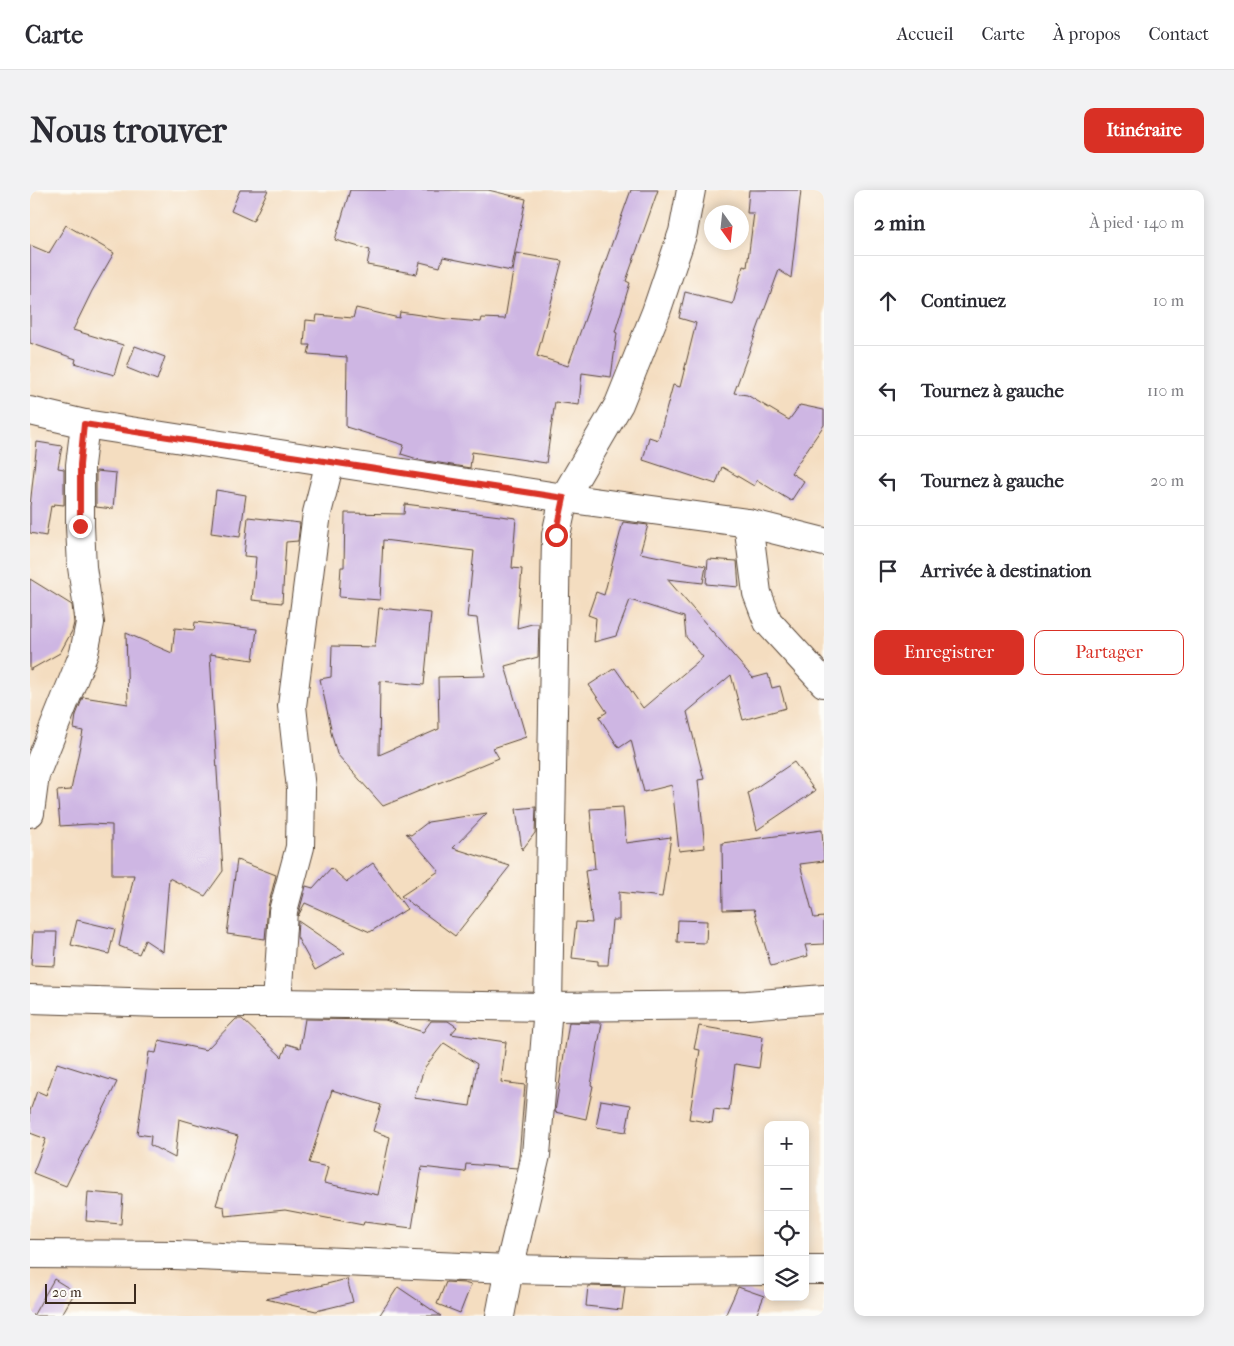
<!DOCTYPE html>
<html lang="fr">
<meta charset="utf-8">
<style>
:root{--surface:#fff;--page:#f2f2f3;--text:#2b2b33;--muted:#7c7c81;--line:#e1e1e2;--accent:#d93025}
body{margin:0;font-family:"IM FELL French Canon",serif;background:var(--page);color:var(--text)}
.controls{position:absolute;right:15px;bottom:15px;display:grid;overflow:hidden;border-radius:10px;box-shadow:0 2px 12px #0003}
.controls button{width:45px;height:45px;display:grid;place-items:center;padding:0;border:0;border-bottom:1px solid var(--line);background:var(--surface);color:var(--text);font:25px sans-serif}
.compass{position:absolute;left:674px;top:15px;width:45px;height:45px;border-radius:50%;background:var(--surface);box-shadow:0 2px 12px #0003;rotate:165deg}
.scale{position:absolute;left:15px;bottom:12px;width:91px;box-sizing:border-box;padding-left:5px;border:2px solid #3b2a1e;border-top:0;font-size:14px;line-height:18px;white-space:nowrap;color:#3b2a1e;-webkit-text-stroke:4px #fdfcf7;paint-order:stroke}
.stop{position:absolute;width:15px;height:15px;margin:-11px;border:4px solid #d93025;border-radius:50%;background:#fff}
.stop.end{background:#d93025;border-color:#fff;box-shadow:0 1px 5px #0008}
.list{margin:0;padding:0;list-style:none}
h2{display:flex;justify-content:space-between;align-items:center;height:65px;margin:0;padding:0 20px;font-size:21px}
h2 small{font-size:16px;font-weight:400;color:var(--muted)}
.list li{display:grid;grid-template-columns:32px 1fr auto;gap:15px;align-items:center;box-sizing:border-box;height:90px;padding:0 20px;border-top:1px solid var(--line)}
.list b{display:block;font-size:19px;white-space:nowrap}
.list em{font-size:16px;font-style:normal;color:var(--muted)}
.actions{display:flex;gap:10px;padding:15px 20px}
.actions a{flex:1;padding:11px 0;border:1px solid var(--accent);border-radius:10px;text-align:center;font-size:18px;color:var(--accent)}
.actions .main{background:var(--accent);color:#fff}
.icon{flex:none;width:28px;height:28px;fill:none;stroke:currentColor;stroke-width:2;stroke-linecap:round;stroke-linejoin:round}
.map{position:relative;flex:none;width:794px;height:1126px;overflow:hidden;border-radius:10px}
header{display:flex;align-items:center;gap:30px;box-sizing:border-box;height:70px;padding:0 25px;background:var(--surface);border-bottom:1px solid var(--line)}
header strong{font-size:24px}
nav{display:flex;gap:28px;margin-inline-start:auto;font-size:18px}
.intro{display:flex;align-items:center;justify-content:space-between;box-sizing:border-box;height:120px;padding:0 30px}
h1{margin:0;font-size:35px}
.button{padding:12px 22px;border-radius:10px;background:var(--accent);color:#fff;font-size:18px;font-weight:700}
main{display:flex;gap:30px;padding:0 30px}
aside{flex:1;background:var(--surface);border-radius:10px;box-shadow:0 2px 12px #0003}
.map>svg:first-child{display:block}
.building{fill:#ceb6e3;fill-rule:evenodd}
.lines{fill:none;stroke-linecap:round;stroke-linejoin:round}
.minor-casing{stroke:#574536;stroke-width:30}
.minor{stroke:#fff;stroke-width:28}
.route{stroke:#d93025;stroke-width:6}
</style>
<header>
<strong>Carte</strong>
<nav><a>Accueil</a><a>Carte</a><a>À propos</a><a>Contact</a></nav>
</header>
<div class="intro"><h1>Nous trouver</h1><a class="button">Itinéraire</a></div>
<main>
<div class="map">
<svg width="794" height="1126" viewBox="0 0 794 1126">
<rect width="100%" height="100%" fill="#fdfcf7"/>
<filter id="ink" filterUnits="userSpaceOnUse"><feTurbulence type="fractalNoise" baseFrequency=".02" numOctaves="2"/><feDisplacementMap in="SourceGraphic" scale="10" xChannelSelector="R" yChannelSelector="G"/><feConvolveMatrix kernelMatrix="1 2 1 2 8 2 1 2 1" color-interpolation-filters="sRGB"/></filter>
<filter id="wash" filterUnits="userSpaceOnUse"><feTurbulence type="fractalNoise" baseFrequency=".0096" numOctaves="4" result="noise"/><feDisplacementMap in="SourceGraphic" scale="20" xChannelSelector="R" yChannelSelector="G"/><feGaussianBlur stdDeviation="1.12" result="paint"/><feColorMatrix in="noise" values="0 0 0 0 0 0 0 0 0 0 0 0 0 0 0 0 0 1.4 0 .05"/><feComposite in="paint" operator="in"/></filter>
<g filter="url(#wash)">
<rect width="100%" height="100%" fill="#f4ddc0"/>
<g id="blocks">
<g class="building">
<path d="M210,0h28l-15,31 -22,-10z"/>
<path d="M320,0h138l38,9 -15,72 -68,-14 -3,10 -20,-5 -3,12 -50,-9 3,-15 -35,-10z"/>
<path d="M601,0h27l-32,91 4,2 -15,49 2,1 -6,44 -29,-4 -3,32 -24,-3 -9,61 -74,-11 -2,16 -49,-8 -20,-6 3,-9 -58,-18 1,-70 -39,-3 2,-9h-6l2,-25 10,1 1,-6 36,3 3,-10 43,10 1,-6 47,7 34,3 1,-4 23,1 11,-66 46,8 -25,95 31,10z"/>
<path d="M719,0h52l-10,88 -12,-8 -45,123 13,2 42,25 11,-15 24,5v15l-33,48 13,8 -13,20 -34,-21 -3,6 -32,-19 -6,17 -73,-24 6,-23 9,3 15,-55 7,2 16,-64 -17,-5 6,-26 48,12 10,-38 4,1 7,-54h-7z"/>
<path d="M36,35l48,28 -22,38 -19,39 50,15 -9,30 -39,-12 1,-4 -46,-16v-98l19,8z"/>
<path d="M105,156l30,11 -8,23 -30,-12z"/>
<path d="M7,252l25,4 -4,22 6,1v36l-10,-1 -1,3 -2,-1 -5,30 -16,-3v-27z"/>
<path d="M66,281l20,2 -3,36 -17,-2z"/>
<path d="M186,300l30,5 -6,42 -29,-4z"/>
<path d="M375,314l111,14 -4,50 10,1 -5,59 15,-4h7l-1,33 -33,9 21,71 -33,11 6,10 -116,48 -46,-52 -7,-25 1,-1 -11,-49 11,-2 1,-31 43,1 4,-39 52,5 -7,72 -44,-4 -1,74 60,-26 -1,-52 47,-1 -8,-58 -10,-1 7,-66 -91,-11 -3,60 -41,-3 2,-30h3l1,-54 59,1z"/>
<path d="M218,327l52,6 -2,18 -12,1 -4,61 -30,-3 4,-43 -12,-1z"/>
<path d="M593,332l25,3 -8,28 66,13 -3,17 -36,-4 86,99 15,-4 4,14 8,-2 6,22 -43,12 -12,-45 -44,37 17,67 -6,1 7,68 -26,3 -7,-66 -28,7 -13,-52 -12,8 -20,-31 8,-5 -18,-27 26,-17 28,40 60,-51 -17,-20 -2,-20 -54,-17 -14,36 -22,6 2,-24 -8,-3 8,-23 8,3z"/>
<path d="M678,369l29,2 2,26 -33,-3z"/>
<path d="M0,389l42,26 2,18 -2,8 -12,22 -30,17z"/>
<path d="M165,432l62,7 -4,31 -43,-6 13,217 -18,25 -36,-18 -6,74 -18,-12 -6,14 -20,-8 15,-71h-22v-50l-23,-1 -29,2 -3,-35 14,-1 12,-59 -9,-2 2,-14 7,-18 45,7 -2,-71 46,20 3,-25 19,2z"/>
<path d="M764,572l21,29 -58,39 -9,-37z"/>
<path d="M506,617l-1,26 -13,17 -6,-41z"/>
<path d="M593,617l3,36 45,-6 -9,60 -43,-5v28h-7l-4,45h-10v-4l-26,-3 4,-36 16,1 -7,-52 10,-2 -5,-60z"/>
<path d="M457,623l-34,35 57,18 -55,70 -54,-40 38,-25 -33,-38 5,2 17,-13z"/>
<path d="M792,640l2,31 -24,3 14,54 10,-1v27l-19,1 3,11 -37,10 -17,-57 -31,1 -1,-67z"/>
<path d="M207,670l39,15 -8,32 -3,32 -38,-5z"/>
<path d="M343,673l34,46 -37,23 -65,-29 -7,13 8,-30 7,2 18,-20 16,14z"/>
<path d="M47,730l38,9 -6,25 -38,-9z"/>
<path d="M648,730l29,1 -1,22 -29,-1z"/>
<path d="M268,731l47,32 -30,17 -18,-33z"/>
<path d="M3,742h24l-2,34 -24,-1z"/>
<path d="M206,829h6l40,38 5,-13 13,4 5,-29 80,1 38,12 8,-11h17l9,6 -6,7 55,8 -5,40 24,3 -6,72 -2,11 -51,-4 -1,8 -43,-5 -10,61 -48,-6 -1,3 -78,-15 -60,6 -1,-9 -8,-2 22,-69 -59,-17 -4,39 -25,-13 1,-9 -14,-2 12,-82 7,1 3,-13 47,10zM414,853l33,21 -7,42 -56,-8 11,-31zM302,900l49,15 -8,26 17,6 -12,58 -54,-12 4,-16 -19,-4z"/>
<path d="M539,832l33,1 -11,62 2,1 -7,33 -31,-7z"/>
<path d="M669,836l64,11 -4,31 -24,-4 -6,47 -15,-2 -2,14 -23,-4 11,-69 -6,-1z"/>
<path d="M27,873l60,19 -51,104 -33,-13 13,-34 -16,-6v-22l7,-20 9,4z"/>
<path d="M571,910l30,5 -5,27 -30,-5z"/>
<path d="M58,1002l35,3 -2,29 -35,-3z"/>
<path d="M24,1089l21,13 -14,24h-28z"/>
<path d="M317,1089l6,23 -37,9 -50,-12z"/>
<path d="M416,1092l18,1 7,2 -11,28 -23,-9z"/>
<path d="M558,1096l37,1 -3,23 -36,-4z"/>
<path d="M368,1097l43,29h-62z"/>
<path d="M708,1097l26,9 -8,20h-31z"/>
</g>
</g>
</g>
<g filter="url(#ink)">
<use href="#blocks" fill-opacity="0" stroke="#574536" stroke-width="1"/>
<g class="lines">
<g class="minor-casing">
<g id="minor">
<path d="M0,221l55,13 479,74 184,25 76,19"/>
<path d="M718,333l9,70 11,29 56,61"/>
<path d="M0,623l5,-38 49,-122 6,-30 -8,-56 -2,-41v-61l5,-41"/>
<path d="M0,809l132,4h115l271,4 199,-2 77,-6"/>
<path d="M247,813l6,-92 17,-64 1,-58 -9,-83 25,-193 13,-51"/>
<path d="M0,1064l145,1 334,14 151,3 108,-1"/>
<path d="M775,1080h19"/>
<path d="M470,1126l9,-47 27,-114 12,-148 8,-472 8,-37 55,-94 37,-92 27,-80 8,-42"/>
</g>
</g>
<use href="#minor" class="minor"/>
</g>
</g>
<g class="lines" filter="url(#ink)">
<path class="route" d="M50,336v-61l4,-41 480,74 -8,37"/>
</g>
</svg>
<div class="controls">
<button>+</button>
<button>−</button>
<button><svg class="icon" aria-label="locate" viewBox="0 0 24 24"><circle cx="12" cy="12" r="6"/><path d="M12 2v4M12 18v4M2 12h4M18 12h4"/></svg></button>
<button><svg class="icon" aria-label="layers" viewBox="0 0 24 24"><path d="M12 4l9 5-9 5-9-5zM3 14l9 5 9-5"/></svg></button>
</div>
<svg class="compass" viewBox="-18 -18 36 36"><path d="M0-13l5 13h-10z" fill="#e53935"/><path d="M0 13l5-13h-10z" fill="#7c7c81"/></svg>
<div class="scale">20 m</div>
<div class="stop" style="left:526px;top:345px"></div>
<div class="stop end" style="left:50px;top:336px"></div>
</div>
<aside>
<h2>2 min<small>À pied · 140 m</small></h2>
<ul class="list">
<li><svg class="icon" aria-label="ahead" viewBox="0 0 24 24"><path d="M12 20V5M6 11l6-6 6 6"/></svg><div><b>Continuez</b></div><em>10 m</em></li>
<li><svg class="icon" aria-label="left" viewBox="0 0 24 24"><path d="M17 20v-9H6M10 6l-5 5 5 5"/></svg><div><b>Tournez à gauche</b></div><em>110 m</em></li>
<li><svg class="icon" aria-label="left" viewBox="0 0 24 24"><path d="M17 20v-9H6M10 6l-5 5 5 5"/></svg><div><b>Tournez à gauche</b></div><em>20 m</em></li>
<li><svg class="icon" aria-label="arrive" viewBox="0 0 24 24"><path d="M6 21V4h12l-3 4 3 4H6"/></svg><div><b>Arrivée à destination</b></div></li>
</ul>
<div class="actions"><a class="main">Enregistrer</a><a>Partager</a></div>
</aside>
</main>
